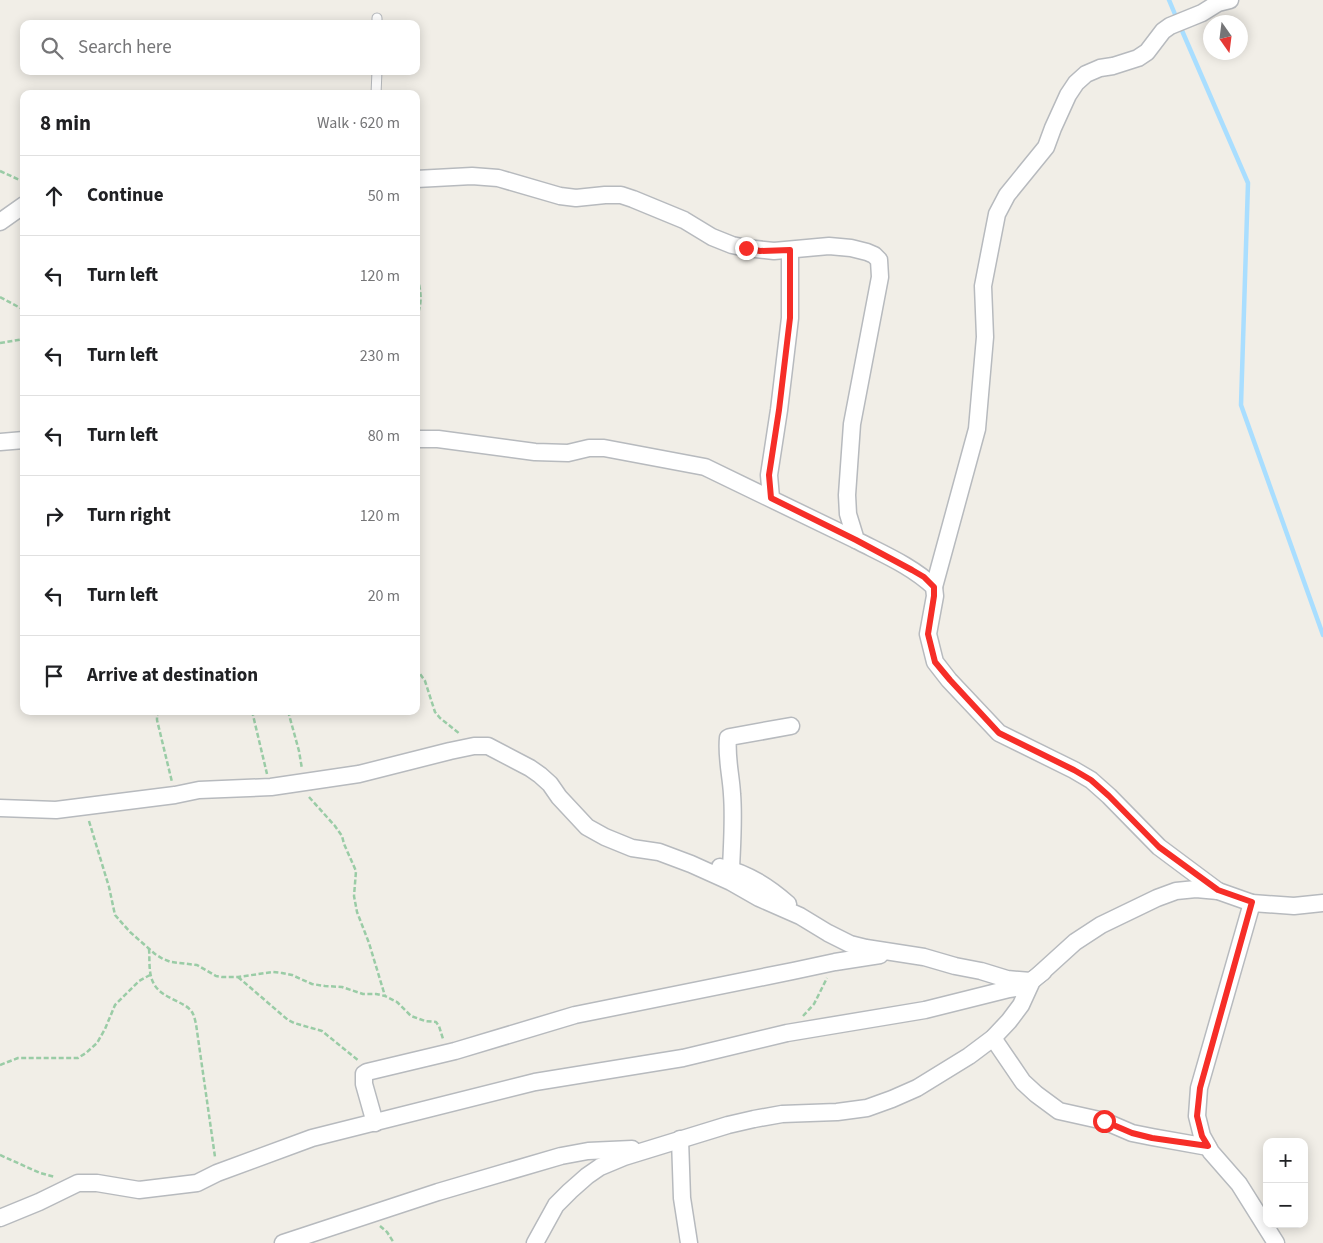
<!DOCTYPE html>
<meta charset="utf-8">
<style>
:root{--surface:#fff;--page:#f6f6f6;--text:#202124;--muted:#757577;--line:#e0e0e0}
body{margin:0;font-family:"Source Sans 3",sans-serif;background:var(--page);color:var(--text)}
.controls{position:absolute;right:15px;bottom:15px;display:grid;overflow:hidden;border-radius:10px;box-shadow:0 2px 12px #0003}
.controls button{width:45px;height:45px;display:grid;place-items:center;padding:0;border:0;border-bottom:1px solid var(--line);background:var(--surface);color:var(--text);font:25px sans-serif}
.compass{position:absolute;left:1203px;top:15px;width:45px;height:45px;border-radius:50%;background:var(--surface);box-shadow:0 2px 12px #0003;rotate:166deg}
.stop{position:absolute;width:15px;height:15px;margin:-11px;border:4px solid #f62e28;border-radius:50%;background:#fff}
.stop.end{background:#f62e28;border-color:#fff;box-shadow:0 1px 5px #0008}
.list{margin:0;padding:0;list-style:none}
h2{display:flex;justify-content:space-between;align-items:center;height:65px;margin:0;padding:0 20px;font-size:21px}
h2 small{font-size:16px;font-weight:400;color:var(--muted)}
.list li{display:grid;grid-template-columns:32px 1fr auto;gap:15px;align-items:center;box-sizing:border-box;height:80px;padding:0 20px;border-top:1px solid var(--line)}
.list b{display:block;font-size:19px;white-space:nowrap}
.list em{font-size:16px;font-style:normal;color:var(--muted)}
.icon{flex:none;width:28px;height:28px;fill:none;stroke:currentColor;stroke-width:2;stroke-linecap:round;stroke-linejoin:round}
.map{position:relative;flex:none;width:1323px;height:1243px;overflow:hidden}
.search{position:absolute;background:var(--surface);box-shadow:0 2px 12px #0003;left:20px;top:20px;width:400px;height:55px;display:flex;align-items:center;gap:12px;box-sizing:border-box;padding:0 18px;border-radius:10px;color:var(--muted);font-size:19px}
.panel{position:absolute;background:var(--surface);box-shadow:0 2px 12px #0003;left:20px;top:90px;width:400px;height:625px;border-radius:10px}
.map>svg:first-child{display:block}
.lines{fill:none;stroke-linecap:round;stroke-linejoin:round}
.stream{stroke:#a9deff;stroke-width:4.5}
.service-casing{stroke:#b7babe;stroke-width:11}
.minor-casing{stroke:#b7babe;stroke-width:19}
.path{stroke:#9acca6;stroke-width:2.5;stroke-dasharray:5 2.5;stroke-linecap:butt}
.service{stroke:#fff;stroke-width:9}
.minor{stroke:#fff;stroke-width:16}
.route{stroke:#f62e28;stroke-width:6}
</style>
<div class="map">
<svg width="1323" height="1243" viewBox="0 0 1323 1243">
<rect width="100%" height="100%" fill="#f1eee7"/>
<g class="lines">
<g class="stream">
<path d="M1169,0l8,19"/>
<path d="M1180,26l68,157 -7,222 82,230"/>
</g>
<g class="service-casing">
<g id="service">
<path d="M377,18v6"/>
<path d="M376,94l1,-23"/>
</g>
</g>
<g class="minor-casing">
<g id="minor">
<path d="M416,179l56,-3 26,2 62,18 16,2 29,-3h16l12,4 51,21 28,17 20,8 14,3 28,3 55,-5 22,2 16,4 7,3 5,5 1,17 -28,147 -5,71 1,19 8,26c27,14 56,26 78,47l1,9 -7,38 7,28 14,18 50,53 75,37 17,10 18,16 50,51 59,44"/>
<path d="M0,222l24,-17"/>
<path d="M416,439h22l97,13 33,1 21,-5h15l101,19 151,73"/>
<path d="M0,442l24,-2"/>
<path d="M771,498l-2,-23 10,-65 11,-92v-68"/>
<path d="M934,587l43,-158 8,-92 -2,-51 14,-72 10,-19 39,-48 7,-19 15,-33 8,-12 10,-9 14,-6 13,-2 25,-8 9,-6 16,-21 7,-5 32,-13 16,-10 12,-3"/>
<path d="M0,808l56,2 119,-15 24,-5 72,-3 88,-13 91,-23 24,-5h14l42,22 10,7 10,9 9,13 28,30 18,10 27,11 27,4 32,12 40,18 28,16 41,18 28,17 22,11 16,4 58,9 31,9 26,5 26,8 24,2 12,-9"/>
<path d="M720,867c25,5 49,20 68,37"/>
<path d="M731,869c1,-25 3,-50 1,-75 -1,-19 -6,-37 -4,-56l2,-1 61,-11"/>
<path d="M1252,903l-53,185 -2,28 5,20 9,16 28,32 37,59"/>
<path d="M993,1038l30,44 13,12 23,17 45,10 28,12 20,4 56,10"/>
<path d="M375,1123l-11,-39v-10l3,-2 88,-21 120,-36 218,-44 42,-9 45,-7"/>
<path d="M680,1139l2,59 7,45"/>
<path d="M0,1218l39,-16 39,-19h19l42,7 58,-7 20,-10 95,-35 223,-56 148,-24 104,-25 138,-23 84,-21 15,-2"/>
<path d="M283,1243l155,-51 123,-36 27,-5 44,-2"/>
<path d="M535,1243l21,-38 14,-14 17,-15 13,-9 24,-10 104,-32 26,-6 28,-5 55,-2 30,-4 25,-9 25,-11 52,-32 24,-18 16,-17 12,-16 11,-24 43,-39 26,-17 56,-27 19,-7 20,-2 22,2 34,12 42,3 29,-3"/>
</g>
</g>
<g class="path">
<path d="M0,171l24,11"/>
<path d="M416,270c4,20 8,29 0,49"/>
<path d="M0,297l24,13"/>
<path d="M0,343l24,-4"/>
<path d="M416,668l9,13 10,31 5,6 20,16"/>
<path d="M160,711l-3,4v5l15,62"/>
<path d="M252,711l15,63"/>
<path d="M288,711l11,40 3,18"/>
<path d="M309,797l26,29 7,10 2,8 12,27 -2,25 3,16 12,31 16,53"/>
<path d="M89,821l20,66 6,28 15,17 25,22 8,5 8,3 26,3 19,11 6,1h16l35,-5 9,1 10,2 20,9 13,2 17,1 21,7h13l9,2 12,6 14,14 14,5 11,1 3,4 4,13"/>
<path d="M149,949c1,11 -1,25 5,35 8,15 31,17 38,28 2,3 3,8 4,12l19,133"/>
<path d="M238,977l50,43 6,3 28,8 37,30"/>
<path d="M803,1016l11,-12 13,-26"/>
<path d="M0,1065l18,-7h60l8,-5 11,-10 8,-14 10,-24 24,-24 11,-6"/>
<path d="M0,1155l40,18 15,4"/>
<path d="M380,1226l7,6 7,11"/>
</g>
<use href="#service" class="service"/>
<use href="#minor" class="minor"/>
</g>
<g class="lines">
<path class="route" d="M746,248l14,3 30,-1v68l-11,92 -10,65 2,23 85,42 56,30 12,7 10,10v9l-6,38 7,28 15,18 49,53 75,37 17,10 18,16 50,51 59,43 34,12 -52,186 -3,28 5,20 6,10 -56,-8 -20,-5 -28,-12"/>
</g>
</svg>
<div class="controls">
<button>+</button>
<button>−</button>
</div>
<svg class="compass" viewBox="-18 -18 36 36"><path d="M0-13l5 13h-10z" fill="#e53935"/><path d="M0 13l5-13h-10z" fill="#757577"/></svg>
<div class="stop" style="left:1104px;top:1121px"></div>
<div class="stop end" style="left:746px;top:248px"></div>
<div class="search"><svg class="icon" aria-label="search" viewBox="0 0 24 24"><circle cx="10" cy="10" r="6"/><path d="M15 15l6 6"/></svg>Search here</div>
<section class="panel">
<h2>8 min<small>Walk · 620 m</small></h2>
<ul class="list">
<li><svg class="icon" aria-label="ahead" viewBox="0 0 24 24"><path d="M12 20V5M6 11l6-6 6 6"/></svg><div><b>Continue</b></div><em>50 m</em></li>
<li><svg class="icon" aria-label="left" viewBox="0 0 24 24"><path d="M17 20v-9H6M10 6l-5 5 5 5"/></svg><div><b>Turn left</b></div><em>120 m</em></li>
<li><svg class="icon" aria-label="left" viewBox="0 0 24 24"><path d="M17 20v-9H6M10 6l-5 5 5 5"/></svg><div><b>Turn left</b></div><em>230 m</em></li>
<li><svg class="icon" aria-label="left" viewBox="0 0 24 24"><path d="M17 20v-9H6M10 6l-5 5 5 5"/></svg><div><b>Turn left</b></div><em>80 m</em></li>
<li><svg class="icon" aria-label="right" viewBox="0 0 24 24"><path d="M7 20v-9h11M14 6l5 5-5 5"/></svg><div><b>Turn right</b></div><em>120 m</em></li>
<li><svg class="icon" aria-label="left" viewBox="0 0 24 24"><path d="M17 20v-9H6M10 6l-5 5 5 5"/></svg><div><b>Turn left</b></div><em>20 m</em></li>
<li><svg class="icon" aria-label="arrive" viewBox="0 0 24 24"><path d="M6 21V4h12l-3 4 3 4H6"/></svg><div><b>Arrive at destination</b></div></li>
</ul>
</section>
</div>
